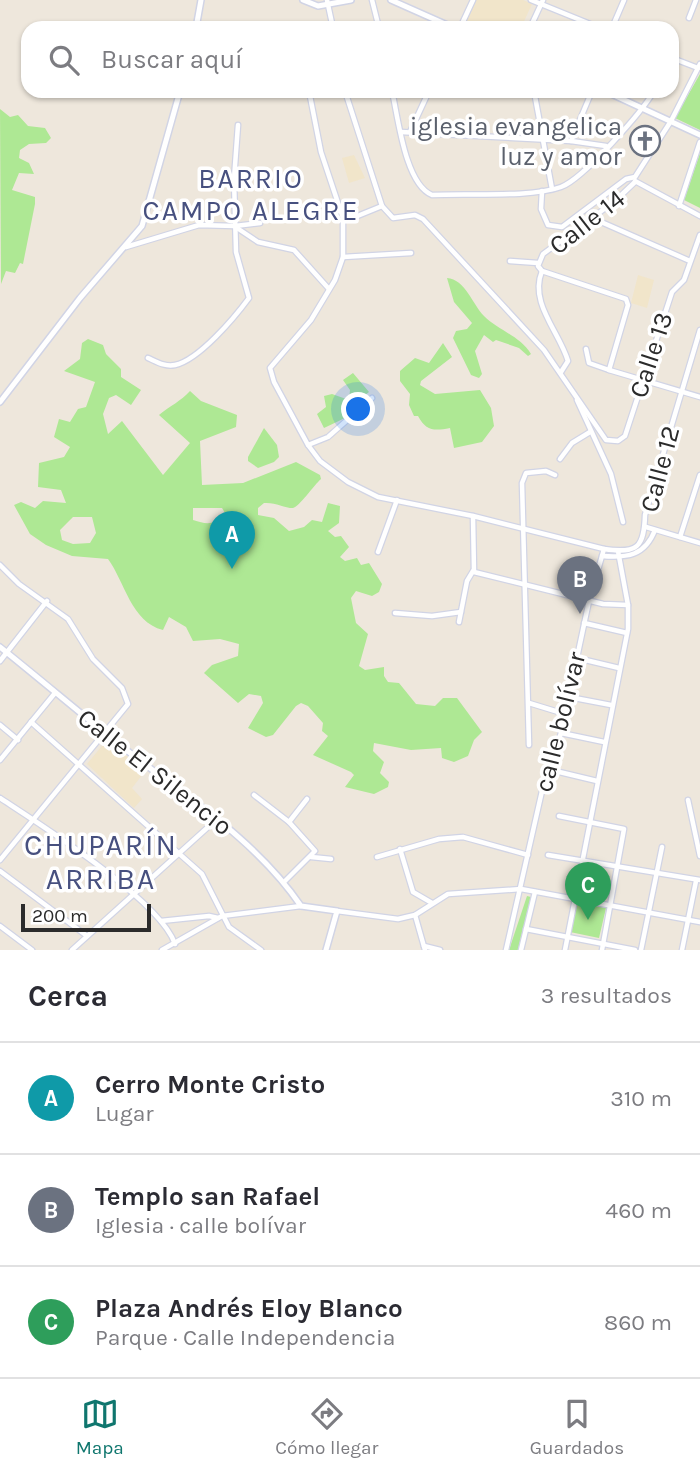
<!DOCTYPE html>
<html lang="es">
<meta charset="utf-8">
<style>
:root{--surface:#fff;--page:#f7f7f7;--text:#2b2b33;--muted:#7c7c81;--line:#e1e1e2;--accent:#0f766e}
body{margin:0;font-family:Karla,sans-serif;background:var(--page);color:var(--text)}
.scale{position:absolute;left:21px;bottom:18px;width:130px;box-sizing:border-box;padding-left:7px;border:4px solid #2b2b2b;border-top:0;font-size:19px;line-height:24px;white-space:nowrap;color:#2b2b2b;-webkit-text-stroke:5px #fff;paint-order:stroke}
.you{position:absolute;left:359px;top:410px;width:24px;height:24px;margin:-18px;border:5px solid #fff;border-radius:50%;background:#1a73e8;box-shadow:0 0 0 10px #1a73e833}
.badge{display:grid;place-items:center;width:46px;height:46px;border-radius:50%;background:var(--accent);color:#fff;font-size:23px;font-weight:700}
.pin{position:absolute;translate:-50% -58px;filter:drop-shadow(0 2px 4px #0008)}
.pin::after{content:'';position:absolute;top:37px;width:24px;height:21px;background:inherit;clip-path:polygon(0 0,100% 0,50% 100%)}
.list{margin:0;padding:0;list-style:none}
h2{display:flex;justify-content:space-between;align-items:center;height:91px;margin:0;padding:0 28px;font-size:30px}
h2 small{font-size:23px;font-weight:400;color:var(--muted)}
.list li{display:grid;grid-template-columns:46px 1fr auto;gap:21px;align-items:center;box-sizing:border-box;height:112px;padding:0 28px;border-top:2px solid var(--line)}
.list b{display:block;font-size:26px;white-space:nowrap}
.list p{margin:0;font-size:23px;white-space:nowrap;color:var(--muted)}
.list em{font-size:23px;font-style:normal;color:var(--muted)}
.icon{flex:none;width:38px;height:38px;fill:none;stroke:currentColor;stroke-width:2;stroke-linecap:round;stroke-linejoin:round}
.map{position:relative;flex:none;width:700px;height:950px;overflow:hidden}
.search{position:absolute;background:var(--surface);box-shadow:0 2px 5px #0004;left:21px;right:21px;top:21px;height:77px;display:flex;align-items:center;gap:18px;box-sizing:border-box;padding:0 24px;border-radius:21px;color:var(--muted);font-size:26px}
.sheet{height:427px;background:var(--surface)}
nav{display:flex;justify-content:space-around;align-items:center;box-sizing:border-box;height:98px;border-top:2px solid var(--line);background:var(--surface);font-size:19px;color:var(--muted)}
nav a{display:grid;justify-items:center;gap:4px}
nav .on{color:var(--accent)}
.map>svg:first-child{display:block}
.education{fill:#f1e5ca}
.green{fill:#aee894;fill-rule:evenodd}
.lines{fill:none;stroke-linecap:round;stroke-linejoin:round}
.minor-casing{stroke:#d1d4e5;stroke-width:7}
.tertiary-casing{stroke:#d1d4e5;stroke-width:8}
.minor{stroke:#fff;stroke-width:4.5}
.tertiary{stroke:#fff;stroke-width:5}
.labels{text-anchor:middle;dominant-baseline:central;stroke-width:7;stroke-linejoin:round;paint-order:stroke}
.worship-label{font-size:26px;fill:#5b616d;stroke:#fff;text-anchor:end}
.street-label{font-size:26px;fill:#2b2b2b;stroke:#fff}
.neighbourhood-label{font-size:28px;letter-spacing:2px;fill:#47507f;stroke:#fff}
.quarter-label{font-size:30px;letter-spacing:2px;fill:#47507f;stroke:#fff}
</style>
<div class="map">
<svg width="700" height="950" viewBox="0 0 700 950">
<rect width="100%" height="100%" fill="#eee7dc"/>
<g class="education">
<path d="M476,0h47l9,4 -11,24h-54l-4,-2z"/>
<path d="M354,155l11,23 -16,5 -7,-25z"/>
<path d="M638,275l16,5 -7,28 -16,-5z"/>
<path d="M106,741l40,29 -14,18 10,11 -8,9 -47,-44z"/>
</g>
<g class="green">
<path d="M700,74v56l-25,-12z"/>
<path d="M0,109l10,8 8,-2 10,11 17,2 6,10 -5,5 -17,1 -9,6 -1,8 10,5 5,11 -15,-1 -7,17 23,7v7l-12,60 -3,-1 -5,10 -9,-2 -5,13z"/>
<path d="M700,153v55l-16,-8z"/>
<path d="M447,278c18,1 26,27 37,38 14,14 36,20 47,38l-3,2 -9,-8 -23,-8 -3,2 -9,-7 -9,16 7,23 -3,4 -8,-3 -18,-37 3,-7 11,-2 5,-6 -18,-21z"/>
<path d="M88,339l15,6 3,9 15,15v8l20,13 -10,15 -15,-10 -7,3 -6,16 5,20 14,-13 41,54 27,-32 -31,-28c11,-9 22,-14 31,-24l11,10 36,14 -1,12 -36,14 2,44 41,-2 53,-21 24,13 1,4c-7,6 -22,28 -28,29 -9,0 -18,-6 -29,-5l-6,5v7l16,3 15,13 15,-4 8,-7 10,2 6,-19 12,3 -1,17 -11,8 7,6 6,-1 8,11 -9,10 5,4 12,-3 4,7 8,-2 13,21 -3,8 -7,4 -16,-5 -5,7 5,25 12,11 -9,32 6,4 19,-3v9l4,6 11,1 17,21 19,2 8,-8h14l25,34 -8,8 -6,16 -14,6 -12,-4 -1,-10 -30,2 -37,-7 -1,8 11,11 -4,11 9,9 -1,5 -14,7 -29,-7 9,-12 -3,-3 -38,-17 15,-19 -6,-5 1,-8 -15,-17 -7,-3 -5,3 -23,29 -7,2 -18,-9 15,-25 -2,-7 -12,-2 -11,9 -34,-30 8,-8 26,-9 1,-12 -19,-5 -27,2 -7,-14 -17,-10 -6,13c-32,-8 -38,-48 -55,-71l-36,-3 -26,-11 -16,-11 -16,-29 7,-3 14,6 8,-7 23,2 -5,-13 -23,-3 1,-24 25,-6 6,-10 -16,-10 5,-18 11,3 8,-13 8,-2 9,-25 -31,-11 16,-12 2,-16zM193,508h29l3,5c-10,12 -17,12 -32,7zM73,517h19l4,16 -6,10 -17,1 -11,-4 -2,-10z"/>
<path d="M443,343l9,14 -31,24 -1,4 15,9 45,-4 11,18 3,18 -12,16 -28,6 -4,-20c-16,3 -24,3 -32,-12h-4l-5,-11 1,-11 -10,-13v-10l15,-13 14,5z"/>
<path d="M353,373l16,19 -13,10 -11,16 -21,10 -7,-14 9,-7 -2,-11 8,-2 17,6 1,-10 -7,-10z"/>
<path d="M264,428l13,17 2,12 -5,5 -16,6 -10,-7v-4z"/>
<path d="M527,896l4,1 -13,53h-9z"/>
<path d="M575,901l31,7 -7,30 -29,-6z"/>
</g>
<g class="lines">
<g class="minor-casing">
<g id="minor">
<path d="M327,0l6,28"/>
<path d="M372,0l7,28"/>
<path d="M531,0l69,28"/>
<path d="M689,18l7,-18"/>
<path d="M460,28l13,-28"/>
<path d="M530,28l13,-28"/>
<path d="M612,28l12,-28"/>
<path d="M672,58l26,10"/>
<path d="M309,91l12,61 22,66 12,-1 27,-11"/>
<path d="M345,91l37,115 11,12 22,-3 8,4 121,131 62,90 12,1 7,-5 47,-144 12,-12 16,-45"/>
<path d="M392,91c6,26 13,93 40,104 34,-2 99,3 129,-8 22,-8 81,-75 93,-96"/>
<path d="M534,91l18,98"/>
<path d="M401,132l170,9 35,5"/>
<path d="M410,132l19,-41"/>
<path d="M571,141l21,-50"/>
<path d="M635,181l65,35"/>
<path d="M635,182l-20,19 -72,53 -5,12 4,5 84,28 2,6 -19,65 91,27"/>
<path d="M542,191l-1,18 7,16 14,2 64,-48 9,-2 36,-56 29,-57"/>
<path d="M679,206l21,-64"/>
<path d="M343,218v39l-8,23 -24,40 -41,48 4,14 34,63 12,16 28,21 30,15 95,19 131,33 -15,52 -28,132 -19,58 -36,159"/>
<path d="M592,218l98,43"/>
<path d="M235,226l25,-3"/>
<path d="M126,247l73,-22 35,1 24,16 36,8 35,39"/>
<path d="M343,257l68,-4"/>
<path d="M510,261l28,2"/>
<path d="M542,271c-13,32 17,60 26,90l-7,11"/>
<path d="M586,349l3,14 20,7"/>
<path d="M148,358c9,4 17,9 27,7 24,-5 60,-48 74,-67l-13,-46 -2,-73 4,-54"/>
<path d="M577,400l34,74 12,48"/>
<path d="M308,445l20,-8 44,-39"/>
<path d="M560,459l12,-16 18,-11"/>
<path d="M473,516l1,56 129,32 25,1"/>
<path d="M646,527l54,16"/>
<path d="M680,537l20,-62"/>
<path d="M604,549c34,5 40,-2 41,-34l55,-185"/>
<path d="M378,552l19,-52"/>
<path d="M602,556c25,2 43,0 53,-26"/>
<path d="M0,565l19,19 49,35 25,40 29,29 6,16 -128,156"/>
<path d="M395,613l37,3 29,-4"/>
<path d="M459,622l8,-41 6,-10"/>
<path d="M584,623l43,10"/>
<path d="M577,658l42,10"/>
<path d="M0,661l47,-60"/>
<path d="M569,697l42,8"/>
<path d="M529,703l36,11"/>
<path d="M31,722l171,152 27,53 32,23"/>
<path d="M0,725l18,15"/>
<path d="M561,733l43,9"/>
<path d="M529,745l-7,-262 4,-10 20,-2 9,4"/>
<path d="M0,760l55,-67"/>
<path d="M551,770l46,11"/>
<path d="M254,795l35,27 26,29 -31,31"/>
<path d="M0,798c41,27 160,102 175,146"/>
<path d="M688,800l12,56"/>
<path d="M559,816l65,13 -22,121"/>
<path d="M289,822l18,-23"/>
<path d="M400,849l13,43 19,11"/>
<path d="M548,855l152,25"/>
<path d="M311,857l20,2"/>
<path d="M377,857l62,-18 24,-2 65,18"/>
<path d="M0,871l87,65"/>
<path d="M337,911l61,8 17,-4 33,-21 73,-5 179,33"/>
<path d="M415,915l10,35"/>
<path d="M161,921l48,-5 9,2"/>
<path d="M0,926l32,24"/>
<path d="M526,929l109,21"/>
<path d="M424,946l16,4"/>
<path d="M72,950l145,-131"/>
<path d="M162,950l60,-34 79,-10"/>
<path d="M521,950l14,-58"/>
<path d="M565,950l63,-321v-24l-10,-54"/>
<path d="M641,950l21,-103"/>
<path d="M682,950l14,-69"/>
</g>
</g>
<g class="tertiary-casing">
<g id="tertiary">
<path d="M303,0l15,6 33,-6"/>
<path d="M391,0l63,28"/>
<path d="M196,28l5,-28"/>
<path d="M605,91l95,44"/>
<path d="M0,402l80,-104 62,-72 38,-135"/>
<path d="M0,647c45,36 88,73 134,109 60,46 124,87 167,150l36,5 -11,39"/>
</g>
</g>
<use href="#minor" class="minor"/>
<use href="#tertiary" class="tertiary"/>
</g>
<defs>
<g id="church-ring" transform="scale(1.575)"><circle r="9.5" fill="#fff" stroke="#6b7280" stroke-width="1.5"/><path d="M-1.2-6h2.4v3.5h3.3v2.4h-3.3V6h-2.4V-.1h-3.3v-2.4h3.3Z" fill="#6b7280"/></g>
</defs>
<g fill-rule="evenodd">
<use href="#church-ring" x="645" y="141"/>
</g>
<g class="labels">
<g class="worship-label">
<text x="622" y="126">iglesia evangelica<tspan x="622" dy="30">luz y amor</tspan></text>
</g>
<g class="street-label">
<text transform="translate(587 222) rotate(-38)">Calle 14</text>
<text transform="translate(651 355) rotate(-72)">Calle 13</text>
<text transform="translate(660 469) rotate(-75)">Calle 12</text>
<text transform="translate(560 722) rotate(-76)">calle bolívar</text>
<text transform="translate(155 772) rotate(38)">Calle El Silencio</text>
</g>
<g class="neighbourhood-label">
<text x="251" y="178">BARRIO<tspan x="251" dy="32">CAMPO ALEGRE</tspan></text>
</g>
<g class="quarter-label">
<text x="101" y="845">CHUPARÍN<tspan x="101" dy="34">ARRIBA</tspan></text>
</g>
</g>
</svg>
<div class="scale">200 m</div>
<div class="you"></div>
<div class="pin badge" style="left:232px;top:569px;background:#0f9aa8">A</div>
<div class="pin badge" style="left:580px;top:614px;background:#6b7280">B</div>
<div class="pin badge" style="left:588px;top:920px;background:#2e9e5b">C</div>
<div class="search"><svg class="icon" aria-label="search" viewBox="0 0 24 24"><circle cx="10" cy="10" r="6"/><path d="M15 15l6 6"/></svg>Buscar aquí</div>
</div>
<section class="sheet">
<h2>Cerca<small>3 resultados</small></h2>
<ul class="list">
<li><span class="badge" style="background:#0f9aa8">A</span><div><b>Cerro Monte Cristo</b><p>Lugar</p></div><em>310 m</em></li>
<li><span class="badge" style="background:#6b7280">B</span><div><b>Templo san Rafael</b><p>Iglesia · calle bolívar</p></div><em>460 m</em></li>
<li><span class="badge" style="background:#2e9e5b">C</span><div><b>Plaza Andrés Eloy Blanco</b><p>Parque · Calle Independencia</p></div><em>860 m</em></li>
</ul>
</section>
<nav>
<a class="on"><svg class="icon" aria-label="map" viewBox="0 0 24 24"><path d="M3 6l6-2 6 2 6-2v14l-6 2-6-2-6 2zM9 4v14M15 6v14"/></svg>Mapa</a>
<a><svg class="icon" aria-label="directions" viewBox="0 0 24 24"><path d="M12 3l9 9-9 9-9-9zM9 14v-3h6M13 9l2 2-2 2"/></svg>Cómo llegar</a>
<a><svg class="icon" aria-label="saved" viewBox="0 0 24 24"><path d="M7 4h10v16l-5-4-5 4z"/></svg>Guardados</a>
</nav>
